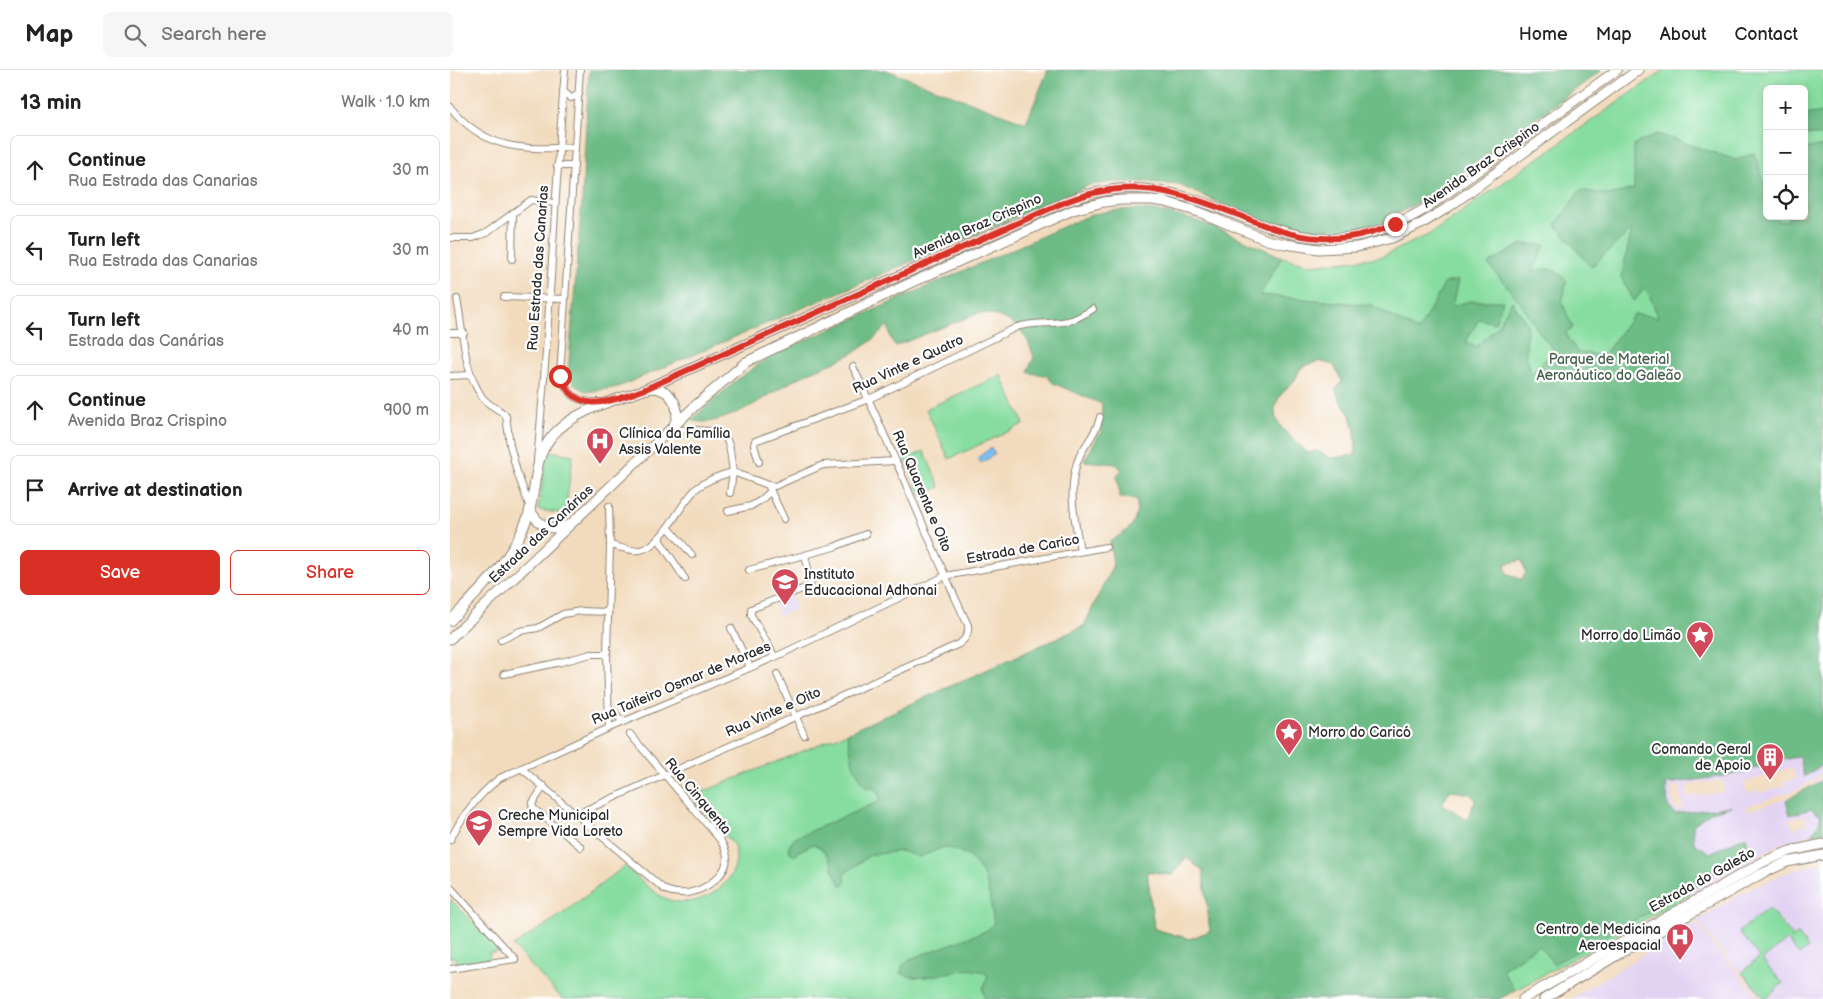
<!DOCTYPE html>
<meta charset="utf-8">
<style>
:root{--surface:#fff;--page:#f6f6f6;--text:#222;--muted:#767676;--line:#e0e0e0;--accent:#d93025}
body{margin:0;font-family:"Balsamiq Sans",sans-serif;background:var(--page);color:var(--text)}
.controls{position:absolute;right:15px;top:15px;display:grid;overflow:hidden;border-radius:8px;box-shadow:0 2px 8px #0003}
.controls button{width:45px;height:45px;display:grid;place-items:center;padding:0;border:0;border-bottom:1px solid var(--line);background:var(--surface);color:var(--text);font:25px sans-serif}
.stop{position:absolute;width:15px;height:15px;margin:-11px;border:4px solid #d93025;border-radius:50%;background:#fff}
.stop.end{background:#d93025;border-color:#fff;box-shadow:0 1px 5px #0008}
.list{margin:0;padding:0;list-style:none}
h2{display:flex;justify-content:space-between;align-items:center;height:65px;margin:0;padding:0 20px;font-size:21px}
h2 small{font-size:16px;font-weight:400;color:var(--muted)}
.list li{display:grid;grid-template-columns:32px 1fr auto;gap:15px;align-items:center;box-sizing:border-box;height:70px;margin:0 10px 10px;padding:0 10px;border:1px solid var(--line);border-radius:8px}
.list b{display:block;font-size:19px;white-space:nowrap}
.list p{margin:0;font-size:16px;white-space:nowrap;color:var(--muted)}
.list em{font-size:16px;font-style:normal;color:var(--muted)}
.actions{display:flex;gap:10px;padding:15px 20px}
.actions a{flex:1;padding:11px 0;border:1px solid var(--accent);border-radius:8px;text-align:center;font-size:18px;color:var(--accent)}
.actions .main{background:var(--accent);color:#fff}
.icon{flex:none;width:28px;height:28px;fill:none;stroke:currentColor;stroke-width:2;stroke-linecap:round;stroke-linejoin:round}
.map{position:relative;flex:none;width:1373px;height:929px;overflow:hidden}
header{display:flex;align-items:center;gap:30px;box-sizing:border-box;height:70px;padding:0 25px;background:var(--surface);border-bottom:1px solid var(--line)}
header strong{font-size:24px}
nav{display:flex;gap:28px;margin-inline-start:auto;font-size:18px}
.search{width:350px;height:45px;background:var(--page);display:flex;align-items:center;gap:12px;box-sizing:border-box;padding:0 18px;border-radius:8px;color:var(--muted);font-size:19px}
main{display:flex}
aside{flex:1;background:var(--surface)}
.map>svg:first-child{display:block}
.built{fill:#e3d3f2;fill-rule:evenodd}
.green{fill:#87dda0;stroke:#598466;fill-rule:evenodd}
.forest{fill:#6dbc86;stroke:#4c7458;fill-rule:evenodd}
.water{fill:#7cbff2;stroke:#54758e}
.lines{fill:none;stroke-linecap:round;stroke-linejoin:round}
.minor-casing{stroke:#8e8374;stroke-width:8}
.secondary-casing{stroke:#8e8374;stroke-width:11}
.minor{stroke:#fff;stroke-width:6}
.secondary{stroke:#fff;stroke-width:9}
.route{stroke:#d93025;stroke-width:6}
.labels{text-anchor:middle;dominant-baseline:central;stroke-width:4.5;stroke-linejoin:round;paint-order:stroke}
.street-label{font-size:14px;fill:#2b2b2b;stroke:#fff}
.park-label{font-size:14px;fill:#47604e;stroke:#fff}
.poi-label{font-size:14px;fill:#2b2b2b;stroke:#fff;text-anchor:start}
</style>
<header>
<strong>Map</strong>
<div class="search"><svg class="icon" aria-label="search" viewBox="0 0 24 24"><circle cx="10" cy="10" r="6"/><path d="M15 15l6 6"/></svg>Search here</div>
<nav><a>Home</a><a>Map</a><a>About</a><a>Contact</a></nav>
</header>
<main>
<aside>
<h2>13 min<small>Walk · 1.0 km</small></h2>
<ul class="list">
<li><svg class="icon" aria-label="ahead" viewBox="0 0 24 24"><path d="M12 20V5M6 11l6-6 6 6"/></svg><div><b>Continue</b><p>Rua Estrada das Canarias</p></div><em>30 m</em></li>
<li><svg class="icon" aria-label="left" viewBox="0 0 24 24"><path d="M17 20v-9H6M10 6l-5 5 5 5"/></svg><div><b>Turn left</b><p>Rua Estrada das Canarias</p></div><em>30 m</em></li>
<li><svg class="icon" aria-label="left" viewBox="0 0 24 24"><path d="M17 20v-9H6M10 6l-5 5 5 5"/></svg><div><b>Turn left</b><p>Estrada das Canárias</p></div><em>40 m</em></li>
<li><svg class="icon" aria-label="ahead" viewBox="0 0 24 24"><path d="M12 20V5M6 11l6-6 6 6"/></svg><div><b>Continue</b><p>Avenida Braz Crispino</p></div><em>900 m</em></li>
<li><svg class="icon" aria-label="arrive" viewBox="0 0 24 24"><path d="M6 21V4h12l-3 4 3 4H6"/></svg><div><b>Arrive at destination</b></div></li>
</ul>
<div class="actions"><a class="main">Save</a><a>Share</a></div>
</aside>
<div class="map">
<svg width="1373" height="929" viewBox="0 0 1373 929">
<rect width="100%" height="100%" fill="#fff"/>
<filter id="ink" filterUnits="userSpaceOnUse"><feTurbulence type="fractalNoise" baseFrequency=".02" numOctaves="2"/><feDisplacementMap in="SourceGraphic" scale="10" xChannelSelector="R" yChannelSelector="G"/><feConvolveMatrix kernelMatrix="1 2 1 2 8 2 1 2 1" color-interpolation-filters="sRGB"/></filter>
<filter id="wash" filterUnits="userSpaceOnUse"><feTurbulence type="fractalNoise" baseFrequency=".0096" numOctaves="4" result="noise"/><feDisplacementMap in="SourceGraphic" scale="20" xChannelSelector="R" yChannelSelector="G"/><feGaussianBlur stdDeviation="1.12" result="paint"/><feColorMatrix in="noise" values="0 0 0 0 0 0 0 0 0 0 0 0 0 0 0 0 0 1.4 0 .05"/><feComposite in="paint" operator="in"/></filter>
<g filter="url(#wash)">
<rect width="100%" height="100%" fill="#f2dbbd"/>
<g class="built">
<path d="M340,524l6,15 -16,7 -7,-14z"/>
<path d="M1373,673v30l-24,16 -54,18 3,4 45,-15 8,-4 22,-15v56l-12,1 -35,12 -86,49 -3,-3 -37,-100 21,-20zM1342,697l4,12 -13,4 1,3 -24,7 -2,-3 -11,4 -4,-11zM1273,710l1,12 -37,5v-12zM1230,716l3,23 -9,1 -3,-23zM1354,745l3,8 -14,6 -3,-9z"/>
<path d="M1367,794h6v135h-60l-67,-78 47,-28 39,-19z"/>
<path d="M1245,853l64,76h-189z"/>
</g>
<g class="green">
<path d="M1214,0h159v673l-122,10 -50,39 36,100 3,3 -191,104h-937l-49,-53 48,-31 64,-49c15,13 33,34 53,36 29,3 67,-24 56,-56 -3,-6 -32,-35 -39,-42v-9l152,-62 237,-107 29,-61 146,-270 23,-38 30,8 69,-8 49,-23zM1317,19h37v127h-37zM869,291l15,4 8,16 -6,9c2,11 10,16 14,25 7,14 5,25 6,40l-25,3 -14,-7 -9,2c-27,-25 -51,-39 -15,-71 4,-4 4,-10 8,-14 4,-3 13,-5 18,-7zM1072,490l4,13 -5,7 -14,-7 -2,-9zM1000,720l20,4 6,5 -9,21 -25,-16zM736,787l17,14 7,60 -20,8 -36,-10 -7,-58 25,4z"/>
<path d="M551,305l23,49 -75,35 -23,-50z"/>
<path d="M97,381l26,4 -8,59 -27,-4z"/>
<path d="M474,381l16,36 -19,9 -16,-36z"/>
<path d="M0,829l52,52 -13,2 1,6 -34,5 -1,-7 -5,1z"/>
<path d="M1318,838l24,28 -2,2 8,-4 10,14 -9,7 -12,-15 -25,20 21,23 -17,16 -24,-26 17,-16 -20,-25z"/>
</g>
<g class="forest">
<path d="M139,0h297l140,53 22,-53h554l-172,126 -62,34 -52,4 -47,-9 -90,-40 -31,-3h-34l-24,3 -472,202 -31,5 -12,-7 -7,-11 14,-175z"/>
<path d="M1373,42v24l-19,-2v-19z"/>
<path d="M1208,64l78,26 18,-7 13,37v26h9l3,6 9,-2v-4h16v-67l14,-3 5,2v616l-19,13 -4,-20c-23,2 -36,9 -57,15 -25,6 -51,8 -77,12l2,22 7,8 56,-8 -22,7 -16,12 1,18 16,10 36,-17 3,14 -62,42 -133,72 -16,-19 -36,25 13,20 -16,9h-514l-2,-10 5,-14c-23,-17 -61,13 -87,-2l1,-7 8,-7 76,-28 8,-7c-6,-37 -7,-69 -50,-77l-24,10 -20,-6 -30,4 -26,19 2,7 -4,5c-12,-14 -8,-34 -29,-42l-14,7 -4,5 -4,-3 -3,-6 7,-9 85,-37 -2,-11 -13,-3 -12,-23 -6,-31 237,-107 29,-61 -3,-24c20,-11 28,-17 27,-42l-17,-1 -3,-23 5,-5 -6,-6 -32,-3 17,-30 1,-27 -49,-21 -7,-8 -17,-2 -1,-2 6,-14c-3,-7 -5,-16 -10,-22 -9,-15 -28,-21 -45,-22l-84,33 -4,-7 -3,-14c-12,13 -26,24 -43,32 -15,9 -33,13 -49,22 -25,14 -76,52 -105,41l47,-41 34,-24 284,-125c14,-6 29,-14 43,-17 66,-14 124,18 183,44l-22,38 111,10 47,26 27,-48 13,-3 -6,26 18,-5h33l-8,22 -16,-4 -13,23 10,5 21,-20 15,-26 15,23 -1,29 5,21 19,-19 3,-6 -13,-16 -20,-31 -32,-38 34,-20 23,1 -12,26c16,-4 23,-3 34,11l-3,8 1,1 -3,11 11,26 -7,4c1,8 8,13 11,20l26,4 31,-42 24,3 -12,-30 -12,14 -13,-24 11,-48 -41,38 -35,-42 24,-35 29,5 25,-6v-45zM869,291l15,4 8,16 -6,9c2,11 10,16 14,25 7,14 5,25 6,40l-25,3 -14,-7 -9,2c-27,-25 -51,-39 -15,-71 4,-4 4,-10 8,-14 4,-3 13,-5 18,-7zM1072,490l4,13 -5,7 -14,-7 -2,-9zM1000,720l20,4 6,5 -9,21 -25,-16zM736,787l17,14 7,60 -20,8 -36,-10 -7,-58 25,4z"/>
<path d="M1373,710v53l-12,1 7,-8 3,-10 -10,-7 -21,6 -4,-15z"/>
</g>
<path class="water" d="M541,378l4,6 -14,9 -4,-5z"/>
</g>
<g filter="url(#ink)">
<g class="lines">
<g class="minor-casing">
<g id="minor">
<path d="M130,0l-20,306c9,22 20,27 42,26"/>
<path d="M113,21l8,7 3,-1 5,-4"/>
<path d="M0,37c36,44 73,43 125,40"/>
<path d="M107,96h17"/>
<path d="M0,168h23l13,-5 45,-33 24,3"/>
<path d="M62,189l1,-46"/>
<path d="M54,227l61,2"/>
<path d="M7,229c7,34 5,68 25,98 6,9 17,11 24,19l4,29 7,27 13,36"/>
<path d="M0,263h14"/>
<path d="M0,306l21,-1"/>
<path d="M87,390c13,-130 17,-260 28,-390"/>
<path d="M309,392l-5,-17 1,-4 114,-42 148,-72c18,-6 33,-2 51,-6 9,-2 17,-7 25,-12"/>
<path d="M318,415l7,1 48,-21 72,-4"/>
<path d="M280,423l3,-21 35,13 16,34"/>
<path d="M159,436l1,39 -3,109 2,74"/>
<path d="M278,441l23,-5 10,-6 10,-9"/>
<path d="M218,457l24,28"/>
<path d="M208,468l27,41"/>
<path d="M160,475c9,2 21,7 30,5 23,-4 40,-47 57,-62 10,-8 24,-13 36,-16 -2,-10 -2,-28 -8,-35 -8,-9 -43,-7 -55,-7"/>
<path d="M630,481c-5,-32 -14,-65 0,-96 7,-13 17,-23 20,-38"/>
<path d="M299,500l85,-23 32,-13"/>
<path d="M281,558l19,39"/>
<path d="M51,570l19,-9 18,-3 25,-14 18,-3 26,1"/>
<path d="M325,587l-24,-42v-6l59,-23 1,-4 -6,-27"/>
<path d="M54,604l57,-12 30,-8h16"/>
<path d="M327,604l27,61"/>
<path d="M159,637l14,15"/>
<path d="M71,698l144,122c8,3 15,4 23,3 17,-3 44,-20 38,-41 -1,-3 -3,-7 -5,-11l-91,-107"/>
<path d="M94,716l-12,18 1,4 48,39"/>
<path d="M127,744l382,-170c7,-5 10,-10 9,-19 -41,-85 -73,-173 -115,-258"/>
<path d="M0,770c12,-24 29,-46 50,-62l109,-50 166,-71 170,-81 161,-29"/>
<path d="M0,817l65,72"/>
<path d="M0,899l65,-10"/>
</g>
</g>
<g class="secondary-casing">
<g id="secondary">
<path d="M193,320l415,-185c67,-29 114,-16 179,10 27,11 54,21 84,23 37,3 73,-11 104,-29l192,-139"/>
<path d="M80,439c7,16 22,24 38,16"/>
<path d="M0,551c30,-31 62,-61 77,-102 11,-29 4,-57 25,-83 19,-22 50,-32 77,-41 8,-2 17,-7 25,-7 8,1 15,5 19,12 5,7 5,17 1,25"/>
<path d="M0,569l246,-234 50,-43 160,-77 167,-75 31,-8 17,-2h30l15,2 33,10 68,28 18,4 34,5 38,-2 35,-9 29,-14 26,-16 191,-138"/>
<path d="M1073,929l240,-137 27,-11 33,-7"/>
<path d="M1094,929l80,-48 137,-77 26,-12 36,-7"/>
</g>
</g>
<use href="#minor" class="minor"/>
<use href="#secondary" class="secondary"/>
</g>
</g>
<g class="lines" filter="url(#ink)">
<path class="route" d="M110,306c16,41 52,25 83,14l415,-185c69,-30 116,-15 183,11 26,11 52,21 80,22 26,2 50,-5 74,-14"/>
</g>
<defs>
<g id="hospital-pin" transform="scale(1.4375)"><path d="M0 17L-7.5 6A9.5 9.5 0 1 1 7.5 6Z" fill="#d1495b" stroke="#fff"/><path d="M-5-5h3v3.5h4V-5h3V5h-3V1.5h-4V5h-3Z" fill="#fff"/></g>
<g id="school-pin" transform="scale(1.4375)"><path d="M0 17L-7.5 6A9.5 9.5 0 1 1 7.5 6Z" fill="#d1495b" stroke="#fff"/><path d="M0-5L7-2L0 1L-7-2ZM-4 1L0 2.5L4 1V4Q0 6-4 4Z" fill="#fff"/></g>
<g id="sight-pin" transform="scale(1.4375)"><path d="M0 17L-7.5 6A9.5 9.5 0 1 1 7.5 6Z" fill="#d1495b" stroke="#fff"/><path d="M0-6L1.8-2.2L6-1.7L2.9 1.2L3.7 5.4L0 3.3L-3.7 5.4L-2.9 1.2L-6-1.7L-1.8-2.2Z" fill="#fff"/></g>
<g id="building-pin" transform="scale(1.4375)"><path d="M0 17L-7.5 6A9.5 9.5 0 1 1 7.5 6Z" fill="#d1495b" stroke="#fff"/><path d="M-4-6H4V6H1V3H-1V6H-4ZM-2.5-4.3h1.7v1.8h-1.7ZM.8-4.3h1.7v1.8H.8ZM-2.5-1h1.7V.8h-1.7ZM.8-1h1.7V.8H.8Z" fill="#fff"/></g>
</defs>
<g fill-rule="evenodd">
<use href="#hospital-pin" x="150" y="371"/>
<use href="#school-pin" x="335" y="512"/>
<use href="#sight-pin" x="1250" y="565"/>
<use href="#sight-pin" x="839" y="662"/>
<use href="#building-pin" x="1320" y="687"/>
<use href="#school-pin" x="29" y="753"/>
<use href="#hospital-pin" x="1230" y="867"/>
</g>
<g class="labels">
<g class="street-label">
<text transform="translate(1031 95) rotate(-35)">Avenida Braz Crispino</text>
<text transform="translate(527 156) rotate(-24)">Avenida Braz Crispino</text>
<text transform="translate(88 198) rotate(-86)">Rua Estrada das Canarias</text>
<text transform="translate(458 294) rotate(-25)">Rua Vinte e Quatro</text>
<text transform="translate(472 421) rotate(67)">Rua Quarenta e Oito</text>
<text transform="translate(91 464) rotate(-43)">Estrada das Canárias</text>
<text transform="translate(573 479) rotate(-10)">Estrada de Carico</text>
<text transform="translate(231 613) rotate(-23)">Rua Taifeiro Osmar de Moraes</text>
<text transform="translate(323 642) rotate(-24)">Rua Vinte e Oito</text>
<text transform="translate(248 726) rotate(50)">Rua Cinquenta</text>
<text transform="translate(1252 810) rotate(-29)">Estrada do Galeão</text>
</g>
<g class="park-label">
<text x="1159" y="289">Parque de Material<tspan x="1159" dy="16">Aeronáutico do Galeão</tspan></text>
</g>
<g class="poi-label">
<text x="169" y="363">Clínica da Família<tspan x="169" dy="16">Assis Valente</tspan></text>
<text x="354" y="504">Instituto<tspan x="354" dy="16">Educacional Adhonai</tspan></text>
<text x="1231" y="565" text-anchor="end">Morro do Limão</text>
<text x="858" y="662">Morro do Caricó</text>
<text x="1301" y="679" text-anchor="end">Comando Geral<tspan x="1301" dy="16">de Apoio</tspan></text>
<text x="48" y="745">Creche Municipal<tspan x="48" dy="16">Sempre Vida Loreto</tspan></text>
<text x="1211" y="859" text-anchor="end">Centro de Medicina<tspan x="1211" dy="16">Aeroespacial</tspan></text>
</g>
</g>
</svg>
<div class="controls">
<button>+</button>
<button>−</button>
<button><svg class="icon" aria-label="locate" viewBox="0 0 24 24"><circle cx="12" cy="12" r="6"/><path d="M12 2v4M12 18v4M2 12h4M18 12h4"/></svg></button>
</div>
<div class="stop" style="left:110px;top:306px"></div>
<div class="stop end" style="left:945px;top:154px"></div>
</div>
</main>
